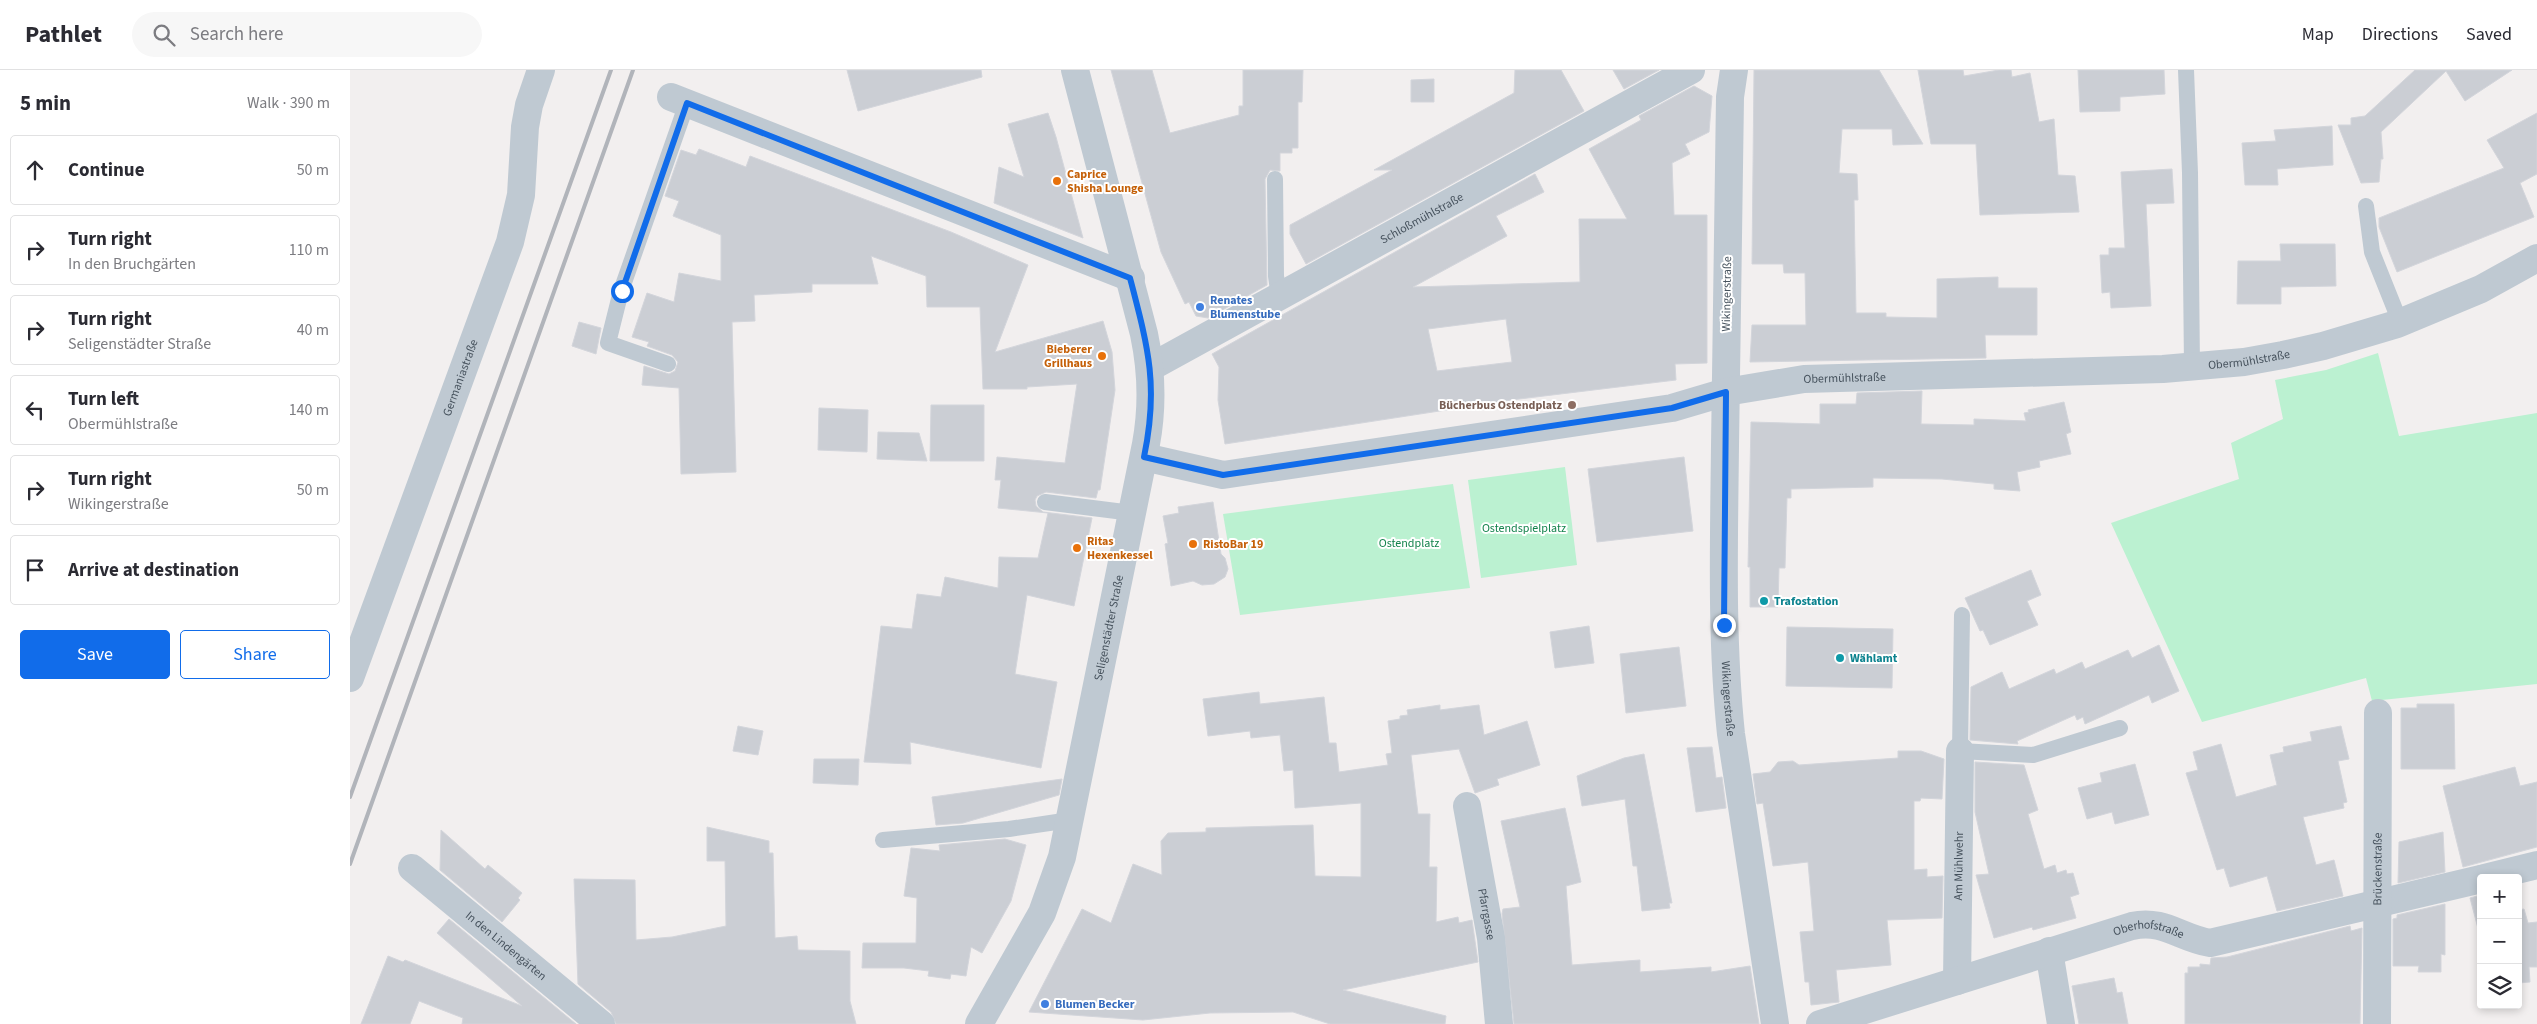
<!DOCTYPE html>
<meta charset="utf-8">
<style>
:root{--surface:#fff;--page:#f7f7f7;--text:#2b2b33;--muted:#7c7c81;--line:#e1e1e2;--accent:#116cea}
body{margin:0;font-family:"Source Sans 3",sans-serif;background:var(--page);color:var(--text)}
.controls{position:absolute;right:15px;bottom:15px;display:grid;overflow:hidden;border-radius:5px;box-shadow:0 2px 8px #0003}
.controls button{width:45px;height:45px;display:grid;place-items:center;padding:0;border:0;border-bottom:1px solid var(--line);background:var(--surface);color:var(--text);font:25px sans-serif}
.stop{position:absolute;width:15px;height:15px;margin:-11px;border:4px solid #116cea;border-radius:50%;background:#fff}
.stop.end{background:#116cea;border-color:#fff;box-shadow:0 1px 5px #0008}
.list{margin:0;padding:0;list-style:none}
h2{display:flex;justify-content:space-between;align-items:center;height:65px;margin:0;padding:0 20px;font-size:21px}
h2 small{font-size:16px;font-weight:400;color:var(--muted)}
.list li{display:grid;grid-template-columns:32px 1fr auto;gap:15px;align-items:center;box-sizing:border-box;height:70px;margin:0 10px 10px;padding:0 10px;border:1px solid var(--line);border-radius:5px}
.list b{display:block;font-size:19px;white-space:nowrap}
.list p{margin:0;font-size:16px;white-space:nowrap;color:var(--muted)}
.list em{font-size:16px;font-style:normal;color:var(--muted)}
.actions{display:flex;gap:10px;padding:15px 20px}
.actions a{flex:1;padding:11px 0;border:1px solid var(--accent);border-radius:5px;text-align:center;font-size:18px;color:var(--accent)}
.actions .main{background:var(--accent);color:#fff}
.icon{flex:none;width:28px;height:28px;fill:none;stroke:currentColor;stroke-width:2;stroke-linecap:round;stroke-linejoin:round}
.map{position:relative;flex:none;width:2187px;height:954px;overflow:hidden}
header{display:flex;align-items:center;gap:30px;box-sizing:border-box;height:70px;padding:0 25px;background:var(--surface);border-bottom:1px solid var(--line)}
header strong{font-size:24px}
nav{display:flex;gap:28px;margin-inline-start:auto;font-size:18px}
.search{width:350px;height:45px;background:var(--page);display:flex;align-items:center;gap:12px;box-sizing:border-box;padding:0 18px;border-radius:28px;color:var(--muted);font-size:19px}
main{display:flex}
aside{flex:1;background:var(--surface)}
.map>svg:first-child{display:block}
.green{fill:#bbf1d1}
.building{fill:#cbced4;stroke:#d3d5db;fill-rule:evenodd}
.lines{fill:none;stroke-linecap:round;stroke-linejoin:round}
.service{stroke:#bfc9d2;stroke-width:16}
.minor{stroke:#bfc9d2;stroke-width:28}
.tertiary{stroke:#bfc9d2;stroke-width:28}
.rail{stroke:#b1b4ba;stroke-width:4}
.route{stroke:#116cea;stroke-width:6}
.food-dot{fill:#e8710a;stroke:#fff;stroke-width:2}
.shop-dot{fill:#3f7fe0;stroke:#fff;stroke-width:2}
.education-dot{fill:#8d6e63;stroke:#fff;stroke-width:2}
.culture-dot{fill:#0f9aa8;stroke:#fff;stroke-width:2}
.labels{text-anchor:middle;dominant-baseline:central;stroke-width:4;stroke-linejoin:round;paint-order:stroke}
.food-label{font-size:12px;font-weight:bold;fill:#c56008;stroke:#fff;text-anchor:start}
.street-label{font-size:12px;fill:#46525d;stroke:#fff}
.shop-label{font-size:12px;font-weight:bold;fill:#366cbe;stroke:#fff;text-anchor:start}
.education-label{font-size:12px;font-weight:bold;fill:#785e54;stroke:#fff;text-anchor:end}
.park-label{font-size:12px;fill:#13834c;stroke:#fff}
.culture-label{font-size:12px;font-weight:bold;fill:#0d838f;stroke:#fff;text-anchor:start}
</style>
<header>
<strong>Pathlet</strong>
<div class="search"><svg class="icon" aria-label="search" viewBox="0 0 24 24"><circle cx="10" cy="10" r="6"/><path d="M15 15l6 6"/></svg>Search here</div>
<nav><a>Map</a><a>Directions</a><a>Saved</a></nav>
</header>
<main>
<aside>
<h2>5 min<small>Walk · 390 m</small></h2>
<ul class="list">
<li><svg class="icon" aria-label="ahead" viewBox="0 0 24 24"><path d="M12 20V5M6 11l6-6 6 6"/></svg><div><b>Continue</b></div><em>50 m</em></li>
<li><svg class="icon" aria-label="right" viewBox="0 0 24 24"><path d="M7 20v-9h11M14 6l5 5-5 5"/></svg><div><b>Turn right</b><p>In den Bruchgärten</p></div><em>110 m</em></li>
<li><svg class="icon" aria-label="right" viewBox="0 0 24 24"><path d="M7 20v-9h11M14 6l5 5-5 5"/></svg><div><b>Turn right</b><p>Seligenstädter Straße</p></div><em>40 m</em></li>
<li><svg class="icon" aria-label="left" viewBox="0 0 24 24"><path d="M17 20v-9H6M10 6l-5 5 5 5"/></svg><div><b>Turn left</b><p>Obermühlstraße</p></div><em>140 m</em></li>
<li><svg class="icon" aria-label="right" viewBox="0 0 24 24"><path d="M7 20v-9h11M14 6l5 5-5 5"/></svg><div><b>Turn right</b><p>Wikingerstraße</p></div><em>50 m</em></li>
<li><svg class="icon" aria-label="arrive" viewBox="0 0 24 24"><path d="M6 21V4h12l-3 4 3 4H6"/></svg><div><b>Arrive at destination</b></div></li>
</ul>
<div class="actions"><a class="main">Save</a><a>Share</a></div>
</aside>
<div class="map">
<svg width="2187" height="954" viewBox="0 0 2187 954">
<rect width="100%" height="100%" fill="#f2efef"/>
<g class="green">
<path d="M2028,283l21,83 138,-23v271l-165,17 -6,-23 -164,44 -91,-199 128,-44 -8,-36 52,-24 -8,-39 51,-10z"/>
<path d="M1215,397l12,98 -96,13 -13,-98z"/>
<path d="M1103,414l17,104 -230,27 -17,-101z"/>
</g>
<g class="building">
<path d="M497,0h134l1,7 -124,34z"/>
<path d="M761,0h41l18,63 69,-18v-9h4v-36h60l-1,32h-4v46h-6v5h-12v18l-10,-1 -5,9 2,106 -59,33 -12,-2 -7,-14 -4,2 -24,-52z"/>
<path d="M1165,0h46l23,41 -278,153 -16,-30v-9l102,-55h-18l140,-77z"/>
<path d="M1263,0h46l-35,19z"/>
<path d="M1404,0h125l44,74 -30,1 -1,-16h-50l-3,44 18,1 1,26h-4l2,113h30v4l51,1v-39l61,-2v11h39v47h-52l1,23 -236,4 2,-37h54l-1,-52h-21l-1,-9h-31z"/>
<path d="M1568,0h45l1,6 35,-6h12l1,7 18,-4 9,49 15,-3 4,56 17,1 4,36 -99,3 -4,-71h-45z"/>
<path d="M1728,0h86l1,24 -45,3v14l-40,1z"/>
<path d="M2065,0h97l-47,31 -19,-30 -65,61 2,27h-2l-2,23 -18,1 -23,-58h13v-7l14,-2z"/>
<path d="M1084,9v23h-23v-22z"/>
<path d="M1344,16l18,10 -3,36 -24,12 5,10 -18,9 2,52h33v148l-32,1 1,16 -165,20 -286,44 -7,-44 1,-33 -7,-13 323,-180 9,18 -48,24 11,20 -94,51 167,-5 -1,-63h48l-38,-70 52,-29 -2,-4zM1156,249l6,43 -75,9 -9,-42z"/>
<path d="M698,43l8,24 27,101 -89,-35 5,-36 25,10 -16,-53z"/>
<path d="M2187,43v61l-17,9 14,34 -137,55 -18,-45v-9l125,-50 -17,-28z"/>
<path d="M1982,56l1,39 -56,4 1,16h-33l-3,-42 34,-2 -2,-11z"/>
<path d="M349,79l47,18 4,-11 201,76 77,33 -33,87 108,-31 9,31 3,38 -15,100h-2l-2,8 -50,-6 -9,4 -2,4 1,6 7,6 49,6 -18,88 -47,-11 -12,79 42,8 -16,86 -131,-26 1,22 -47,-2 17,-136 31,3 5,-35 24,3 4,-20 53,11 1,-31 39,1 10,-45 -50,-5 3,-28h-6l2,-23 68,6 12,-79 -50,3v2h-44l-3,-82h-53l-1,-31 -55,-20 7,28h-66v8l-58,3 1,26 -23,1 4,150 -55,2 -2,-86 -37,-3 2,-19 25,8 6,-3 3,-9 -6,-7 -25,-9 2,-4 -17,-5 15,-44 27,9 5,-29 42,8v-46l-48,-19 6,-15 -14,-5 16,-46 15,5z"/>
<path d="M1822,99l2,34 -28,1 5,102 -40,2 -1,-16 -8,1 -2,-38h9v-7h16l-4,-76z"/>
<path d="M1930,174h55l1,42 -55,1v17h-44l1,-43h43z"/>
<path d="M229,252l22,6 -5,26 -24,-8z"/>
<path d="M1572,321l-1,33 53,1v-6l52,2 -2,-8 5,-1 -1,-2 36,-8 7,30 -5,2 5,20 -32,7 1,6 -23,5 3,19 -26,-2v-5l-52,-5 -69,-1v9l-82,2v9h-4l-2,70h-6l-1,39h-28v-40h-2l3,-145 69,2v-20h36l1,-11z"/>
<path d="M581,335h53v56h-54z"/>
<path d="M469,338l49,2 -1,42 -49,-2z"/>
<path d="M528,362l41,1 8,28 -50,-2z"/>
<path d="M1334,387l9,74 -96,11 -9,-73z"/>
<path d="M863,432l8,52 4,4 3,11 -3,8 -11,7 -12,1 -9,-4 -22,5 -6,-42 3,-1 -5,-27 16,-3 -1,-6z"/>
<path d="M1681,500l10,25 -14,6 11,24 -48,20 -7,-15 -3,1 -15,-33z"/>
<path d="M1239,556l5,37 -39,5 -5,-36z"/>
<path d="M1437,557l106,2 -1,59 -106,-2z"/>
<path d="M1809,575l20,46 -27,12 -3,-8 -64,29 -2,-7 -6,3 -2,-5 -58,26 1,3 -48,-4 1,-53 31,-15 7,17 45,-20 2,5 26,-12 3,7 43,-19 4,8z"/>
<path d="M1329,577l7,59 -60,7 -6,-59z"/>
<path d="M909,622l1,12 64,-7 5,46h7l3,29 49,-7 -2,-11 6,-1 -4,-32 12,-2v-3l8,-1 -1,-5 33,-5v5l39,-5 5,30 43,-14 13,44 -43,14 2,6 -24,8 -16,-44 -48,6 7,59h12l-1,53h8l-1,55 22,-5 1,6 13,-3 6,42 -135,28 103,26 -1,8h-115l-37,-12 -83,1 -67,7 -114,-8 53,-103 29,14 22,-59 29,11 -1,-34 7,-8 38,-1v-4l107,-3 2,51 46,1v-74l-66,5 -2,-38 -9,1 -4,-36 -29,3 -1,-7 -42,5 -5,-37z"/>
<path d="M2067,634h37l1,65h-54v-61h16z"/>
<path d="M388,656l25,5 -5,24 -25,-4z"/>
<path d="M1991,656l8,33 -11,2 9,41 -4,1 1,5 -41,9 13,48 18,-5 9,36 -66,15 -10,-35 -37,11 -6,-19 -7,2 -31,-97 12,-3 -5,-18 28,-8 15,53 41,-12 -7,-30 14,-3 -1,-5 29,-6 -2,-9z"/>
<path d="M1362,677l4,31 6,-1 4,31 -30,4 -9,-64z"/>
<path d="M1548,681h23l23,8 -2,40 -21,-1 -1,3h-6v69l13,-1v8l16,-1 -1,42 -55,2 4,45 -55,5 3,32 -28,3 -2,-23h-4l-5,-50 14,-1 -6,-69 -35,4 -10,-63 -6,1 -4,-30 17,-2 8,-10 15,-1 6,4 99,-7z"/>
<path d="M1294,684l28,149h-3l1,5 -28,3 -5,-45h-4l-8,-67 -43,7 -5,-30 47,-18z"/>
<path d="M464,689h45l-1,26 -45,-2z"/>
<path d="M1625,692l49,3 14,45 -10,4 16,55 11,-4 2,8 9,-3 1,4 6,-1 6,21 -9,3 6,21 -43,12 -1,-3 -38,11 -18,-63 13,-1 -14,-62z"/>
<path d="M1785,694l14,51 -34,9 -3,-12 -25,7 -9,-31 24,-6 -2,-9z"/>
<path d="M2165,697l5,19 17,-4v65l-74,20 -20,-81z"/>
<path d="M712,709l-3,16 -96,28 -27,2 -4,-28z"/>
<path d="M1215,738l16,74 -15,4 6,79 68,-5v12l71,-5v5l39,-6 9,58h-245l-12,-110 1,-5 17,-2 -19,-86z"/>
<path d="M357,757l62,14v12h4l2,85 22,-2 1,14 52,1v50l6,23h-240l-5,-12 -33,-28 -4,-105 61,1 1,60 36,-3 54,-11 -1,-65h-18z"/>
<path d="M91,760l44,39 3,-4 34,28 -4,5 2,2 -18,22 -62,-52z"/>
<path d="M2093,762l2,40 -47,11 1,-41z"/>
<path d="M655,769l21,6 -15,56 -29,52 -11,-6 -5,29 -15,-2 -1,5 -22,-3 1,-5 -25,-3h-42l1,-25h53l1,-45 -13,-2 7,-48 29,3 -1,-6z"/>
<path d="M2131,825v45l-11,-42z"/>
<path d="M2095,834v51l-4,-1v18h-23l1,-6h-26v-47l4,-1v-3z"/>
<path d="M2174,839l4,14 9,-1v45h-8l1,15 -12,1v-73z"/>
<path d="M99,849l127,105h-114l1,-6 -44,-17 -9,23h-49l27,-68 15,6 2,-2 117,46 -85,-73z"/>
<path d="M2000,856l1,5 11,-3 -2,96h-175v-51h3v-6h12v-3l10,1 1,-7 16,-1z"/>
<path d="M1764,908l3,15 5,-1 6,32h-49l-7,-38z"/>
</g>
<g class="lines">
<g class="service">
<path d="M1836,0l4,103 2,194"/>
<path d="M925,109l1,97 3,21"/>
<path d="M2016,136l6,46 28,70"/>
<path d="M318,294l-60,-21 13,-52 66,-188"/>
<path d="M695,432l87,11"/>
<path d="M1612,545l-2,136 73,4 87,-27"/>
<path d="M533,770l126,-11 61,-9"/>
</g>
<g class="minor">
<path id="s1" d="M1384,0l-4,27c-2,117 -4,233 -5,349 -1,96 -4,192 6,288l44,290"/>
<path d="M321,27l460,181"/>
<path id="s2" d="M801,297l540,-297"/>
<path id="s3" d="M794,387l79,18 449,-67 54,-16 78,-13 359,-10 81,-7 39,-7 40,-9 74,-22 84,-35 56,-31"/>
<path id="s4" d="M0,608l160,-436 11,-47 4,-68 4,-22 12,-35"/>
<path id="s5" d="M1117,736l24,132 8,86"/>
<path id="s6" d="M62,798l189,156"/>
<path d="M2134,808l53,-13"/>
<path d="M1699,881l12,73"/>
<path id="s7" d="M1607,911l3,-230"/>
<path id="s8" d="M1470,954l312,-98c32,-7 48,12 78,17l271,-64"/>
<path id="s9" d="M2027,954l1,-311"/>
</g>
<path class="tertiary" id="s10" d="M629,954l63,-111 20,-56 84,-413c7,-38 6,-72 -2,-110l-69,-264"/>
<g class="rail">
<path d="M0,727l261,-727"/>
<path d="M0,794l283,-794"/>
</g>
</g>
<g class="lines">
<path class="route" d="M272,221l65,-188 443,175c18,69 29,108 14,179l79,18 449,-67 54,-16 -2,233"/>
</g>
<g class="food-dot">
<circle cx="707" cy="111" r="5"/>
<circle cx="752" cy="286" r="5"/>
<circle cx="843" cy="474" r="5"/>
<circle cx="727" cy="478" r="5"/>
</g>
<g class="shop-dot">
<circle cx="850" cy="237" r="5"/>
<circle cx="695" cy="934" r="5"/>
</g>
<circle class="education-dot" cx="1222" cy="335" r="5"/>
<g class="culture-dot">
<circle cx="1414" cy="531" r="5"/>
<circle cx="1490" cy="588" r="5"/>
</g>
<g class="labels">
<g class="food-label">
<text x="717" y="104">Caprice<tspan x="717" dy="14">Shisha Lounge</tspan></text>
<text x="742" y="279" text-anchor="end">Bieberer<tspan x="742" dy="14">Grillhaus</tspan></text>
<text x="737" y="471">Ritas<tspan x="737" dy="14">Hexenkessel</tspan></text>
<text x="853" y="474">RistoBar 19</text>
</g>
<g class="street-label">
<text stroke="none"><textPath href="#s2" startOffset="309">Schloßmühlstraße</textPath></text>
<text transform="translate(1377 224) rotate(-89)">Wikingerstraße</text>
<text stroke="none"><textPath href="#s3" startOffset="1116">Obermühlstraße</textPath></text>
<text stroke="none"><textPath href="#s4" startOffset="320">Germaniastraße</textPath></text>
<text stroke="none"><textPath href="#s3" startOffset="711">Obermühlstraße</textPath></text>
<text stroke="none"><textPath href="#s10" startOffset="421">Seligenstädter Straße</textPath></text>
<text stroke="none"><textPath href="#s1" startOffset="629">Wikingerstraße</textPath></text>
<text stroke="none"><textPath href="#s7" startOffset="115">Am Mühlwehr</textPath></text>
<text stroke="none"><textPath href="#s9" startOffset="155">Brückenstraße</textPath></text>
<text stroke="none"><textPath href="#s5" startOffset="110">Pfarrgasse</textPath></text>
<text stroke="none"><textPath href="#s8" startOffset="344">Oberhofstraße</textPath></text>
<text stroke="none"><textPath href="#s6" startOffset="122">In den Lindengärten</textPath></text>
</g>
<g class="shop-label">
<text x="860" y="230">Renates<tspan x="860" dy="14">Blumenstube</tspan></text>
<text x="705" y="934">Blumen Becker</text>
</g>
<g class="education-label">
<text x="1212" y="335">Bücherbus Ostendplatz</text>
</g>
<g class="park-label">
<text x="1174" y="458">Ostendspielplatz</text>
<text x="1059" y="473">Ostendplatz</text>
</g>
<g class="culture-label">
<text x="1424" y="531">Trafostation</text>
<text x="1500" y="588">Wählamt</text>
</g>
</g>
</svg>
<div class="controls">
<button>+</button>
<button>−</button>
<button><svg class="icon" aria-label="layers" viewBox="0 0 24 24"><path d="M12 4l9 5-9 5-9-5zM3 14l9 5 9-5"/></svg></button>
</div>
<div class="stop" style="left:272px;top:221px"></div>
<div class="stop end" style="left:1374px;top:555px"></div>
</div>
</main>
